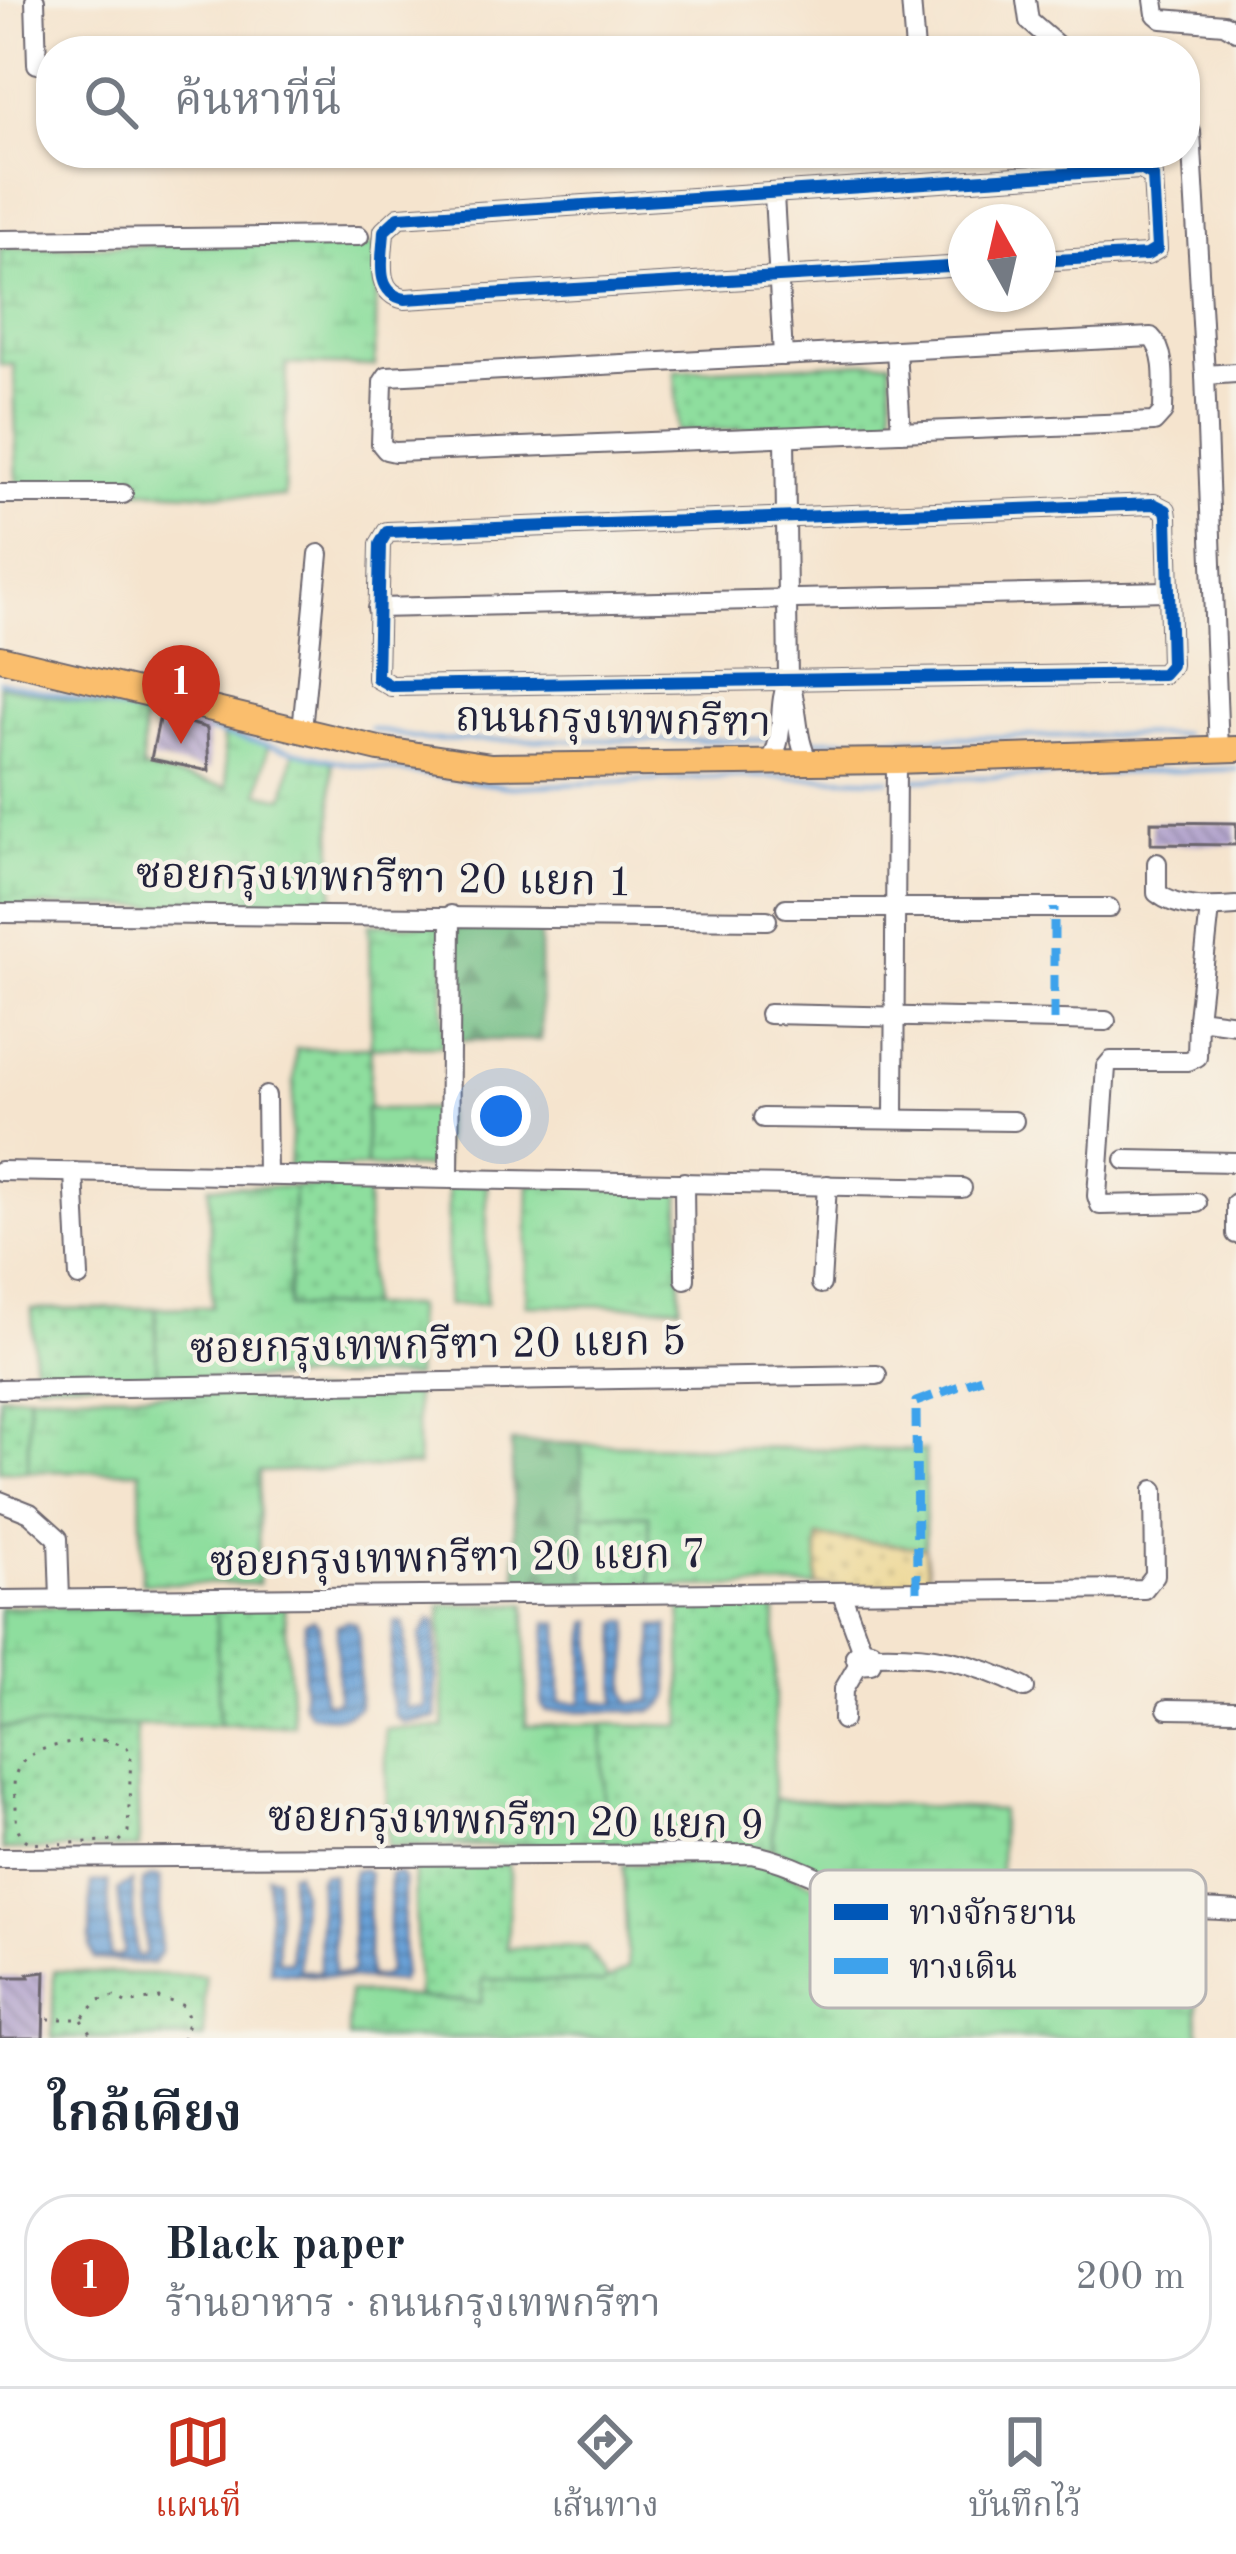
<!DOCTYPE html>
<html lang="th">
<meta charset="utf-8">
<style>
:root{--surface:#fff;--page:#f2f2f3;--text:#1f2937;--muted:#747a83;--line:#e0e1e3;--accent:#c8321e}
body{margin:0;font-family:"Old Standard TT","Noto Serif Thai",serif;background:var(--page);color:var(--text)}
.compass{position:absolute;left:948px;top:204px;width:108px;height:108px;border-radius:50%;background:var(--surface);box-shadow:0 3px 9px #0004;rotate:352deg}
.you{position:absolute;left:501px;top:1116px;width:42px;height:42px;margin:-30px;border:9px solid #fff;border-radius:50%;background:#1a73e8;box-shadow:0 0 0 18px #1a73e833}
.badge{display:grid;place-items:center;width:78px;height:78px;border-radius:50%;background:var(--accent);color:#fff;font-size:39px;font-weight:700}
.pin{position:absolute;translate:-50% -99px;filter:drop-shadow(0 3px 6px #0008)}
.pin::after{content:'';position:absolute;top:63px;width:42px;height:36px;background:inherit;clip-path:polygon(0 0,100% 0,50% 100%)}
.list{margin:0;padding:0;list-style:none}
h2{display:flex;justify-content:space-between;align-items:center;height:156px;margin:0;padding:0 48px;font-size:51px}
h2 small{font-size:39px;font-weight:400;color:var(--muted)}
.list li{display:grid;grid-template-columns:78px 1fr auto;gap:36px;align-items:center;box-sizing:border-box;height:168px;margin:0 24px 24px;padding:0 24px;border:3px solid var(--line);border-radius:48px}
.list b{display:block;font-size:45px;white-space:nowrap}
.list p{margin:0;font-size:39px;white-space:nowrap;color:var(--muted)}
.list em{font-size:39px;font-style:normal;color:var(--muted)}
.icon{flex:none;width:66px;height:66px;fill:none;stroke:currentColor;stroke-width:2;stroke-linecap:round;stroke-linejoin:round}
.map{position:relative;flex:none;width:1236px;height:2038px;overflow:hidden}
.search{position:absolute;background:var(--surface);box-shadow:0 3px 9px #0004;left:36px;right:36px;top:36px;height:132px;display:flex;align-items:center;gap:30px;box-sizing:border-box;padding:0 42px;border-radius:48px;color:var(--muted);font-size:45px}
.sheet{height:348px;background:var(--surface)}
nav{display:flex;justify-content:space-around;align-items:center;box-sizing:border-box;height:168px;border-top:3px solid var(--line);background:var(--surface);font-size:33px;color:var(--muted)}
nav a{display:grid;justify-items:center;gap:6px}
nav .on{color:var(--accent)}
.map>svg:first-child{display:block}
.grass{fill:url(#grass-dots);stroke:#58806c;stroke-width:3}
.forest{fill:url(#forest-firs);stroke:#4a7060;stroke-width:3}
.wetland{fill:url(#wetland-marsh);stroke:#58806c;stroke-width:3}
.sand{fill:url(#sand-dots);stroke:#887e6c;stroke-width:3}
.water{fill:url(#water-rules);stroke:#466188;stroke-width:3}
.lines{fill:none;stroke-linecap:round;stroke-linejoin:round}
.stream{stroke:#69a0d6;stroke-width:4.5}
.building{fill:url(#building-back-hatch)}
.minor-casing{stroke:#6c666e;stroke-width:22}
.major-casing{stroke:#6c666e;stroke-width:28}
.path{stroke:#6c666e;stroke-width:3;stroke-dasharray:3 9;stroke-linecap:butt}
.minor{stroke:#fff;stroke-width:18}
.major{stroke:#fabe6d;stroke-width:24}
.quiet{stroke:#3ea2ec;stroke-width:9;stroke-dasharray:18 9;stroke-linecap:butt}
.cycleway-casing{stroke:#f7f3e8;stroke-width:20}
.cycleway{stroke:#0057b8;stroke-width:12}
.labels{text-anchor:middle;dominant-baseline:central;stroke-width:9;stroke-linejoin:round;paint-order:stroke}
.street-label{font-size:42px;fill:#22223b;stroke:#f7f3e8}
.key{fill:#f7f3e8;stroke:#b7b4b4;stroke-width:3}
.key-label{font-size:33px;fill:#22223b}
</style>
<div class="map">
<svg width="1236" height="2038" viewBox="0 0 1236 2038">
<defs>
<pattern id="grass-dots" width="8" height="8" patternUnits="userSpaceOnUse" patternTransform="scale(3)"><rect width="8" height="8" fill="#8ede9e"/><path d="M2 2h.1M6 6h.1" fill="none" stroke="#7abe89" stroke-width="1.8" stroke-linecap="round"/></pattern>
<pattern id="forest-firs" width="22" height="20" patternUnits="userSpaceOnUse" patternTransform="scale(3)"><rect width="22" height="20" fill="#72bd85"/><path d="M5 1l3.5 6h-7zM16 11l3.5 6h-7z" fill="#5d996e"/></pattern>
<pattern id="wetland-marsh" width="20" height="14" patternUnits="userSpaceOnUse" patternTransform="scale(3)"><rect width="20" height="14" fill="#8ede9e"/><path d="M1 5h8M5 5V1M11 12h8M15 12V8" fill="none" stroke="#7abe89"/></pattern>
<pattern id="sand-dots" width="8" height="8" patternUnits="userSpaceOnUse" patternTransform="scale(3)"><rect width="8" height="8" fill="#eeda9e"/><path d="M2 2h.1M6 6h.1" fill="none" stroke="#ccbb89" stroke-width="1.8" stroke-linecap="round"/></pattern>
<pattern id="water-rules" width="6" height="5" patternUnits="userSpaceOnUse" patternTransform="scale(3)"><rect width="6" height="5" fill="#69a0d6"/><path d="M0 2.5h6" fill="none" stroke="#5682af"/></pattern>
<pattern id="building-back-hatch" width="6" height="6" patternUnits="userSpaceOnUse" patternTransform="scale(3)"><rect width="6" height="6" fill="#b1a2cc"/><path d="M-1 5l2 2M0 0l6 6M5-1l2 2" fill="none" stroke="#9084a7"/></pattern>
</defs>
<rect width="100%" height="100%" fill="#f7f3e8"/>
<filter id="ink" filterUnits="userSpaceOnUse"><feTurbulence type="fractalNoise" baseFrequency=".00833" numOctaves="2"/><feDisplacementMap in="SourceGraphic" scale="24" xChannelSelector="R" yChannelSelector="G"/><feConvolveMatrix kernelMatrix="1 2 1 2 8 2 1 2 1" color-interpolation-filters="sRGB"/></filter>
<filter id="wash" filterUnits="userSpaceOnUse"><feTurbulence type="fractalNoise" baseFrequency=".004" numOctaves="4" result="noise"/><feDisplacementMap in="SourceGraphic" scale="48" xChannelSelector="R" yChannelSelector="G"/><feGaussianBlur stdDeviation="2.7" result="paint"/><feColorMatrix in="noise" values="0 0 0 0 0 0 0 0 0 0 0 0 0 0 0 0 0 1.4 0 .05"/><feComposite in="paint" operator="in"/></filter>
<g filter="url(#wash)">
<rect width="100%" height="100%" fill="#f5e4ce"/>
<g class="grass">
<path d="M890,361l3,61 -215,10 -3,-61z"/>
<path d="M371,1047l-5,120 -77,3 7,-121z"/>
<path d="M294,1187h73l2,120h-82z"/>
<path d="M156,1308l1,72 -122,2 -3,-73z"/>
<path d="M29,1394l-1,77h-28v-76z"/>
<path d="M583,1513l67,2 1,72h-66z"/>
<path d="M681,1601h95l-3,248 -168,-5 -3,-120 80,2z"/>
<path d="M284,1605l9,120h-74l-3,-119z"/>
<path d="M136,1726l3,122 -136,2 -3,-123z"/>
<path d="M414,1862h93l3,12 -3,74 79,-1 22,32 -6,4 -119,-3 -2,23 -63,-5z"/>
<path d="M54,1971l151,5 -1,62h-152z"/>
</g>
<g class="forest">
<path d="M540,927l1,113h-84l-1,-112z"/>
<path d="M511,1442l70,2 4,143h-68z"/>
</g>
<g class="wetland">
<path d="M283,243l95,3 -3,120 -88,-2 -3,133 -267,-12 -3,-120h-14v-117z"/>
<path d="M0,685l144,31 -2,53 86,18 -6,-55 46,13 -9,48 25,5 10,-47 38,11 1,145 -333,-1z"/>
<path d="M369,924l77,1 -4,121 -71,1z"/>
<path d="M366,1109h78l-1,58h-77z"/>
<path d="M448,1183l39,1 -1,120 -39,1z"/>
<path d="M529,1184l151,2v120l-154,-1z"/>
<path d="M209,1186l85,1 -6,120 127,-1v71l-258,3 -1,-72 56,-1z"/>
<path d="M415,1393l3,73 -159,6 -1,112 -116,-1 -2,-112h-112l1,-77z"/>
<path d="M581,1444l344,7v97l-106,-11 -2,49 -166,1 -2,-72 -66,-2z"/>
<path d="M526,1604v122l76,-2 3,120 -217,3 -3,-118 59,-1 -4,-123z"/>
<path d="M216,1606l3,119 -219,2v-120z"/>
<path d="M774,1799l227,11 -1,67 -15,10 -7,18 -79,-2 -56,-19 -70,-35z"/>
<path d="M757,1860l123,53 49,10 151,-1 115,5 3,104 4,7h-854l1,-46 132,11 2,-24 119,4 26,-15 -5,-103z"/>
</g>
<path class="sand" d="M818,1537l107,11 5,38h-113z"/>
<g class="water">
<path d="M430,1619l6,2v97l-32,5 -10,-8 -5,-27 5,-66h8l3,7 1,79h19l-5,-72z"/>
<path d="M314,1620l5,6 4,72 4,5 11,-2 -1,-76 11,-4 8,3 3,9v73c-14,15 -30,11 -49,8l-7,-10 2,-81z"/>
<path d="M624,1620l6,1 -4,71 4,11 21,-2 3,-75 14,-1 1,71 -5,9 -11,6h-107l-4,-6 5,-83 12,1 1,79 21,1 6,-80 6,-2 2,80 21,2 2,-80z"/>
<path d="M364,1869l5,4 -1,104 16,-1 4,-6 2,-96 9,-1 5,7 -1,95 -3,7 -129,-10 -4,-97 9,2 2,83 13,2 -1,-89 6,-1 5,18 -2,80 21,2 -1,-93 3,-5 10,1 2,98 14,2 5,-4 -1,-90 2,-10z"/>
<path d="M153,1876l7,2v75l-7,11 -59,-5 -4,-11 1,-65 17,-2 2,74 7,2 7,-5 -6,-62 14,-9 4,73 5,4 5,-6 -4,-71z"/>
</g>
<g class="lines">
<g class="stream">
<path d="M0,681l164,39"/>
<path d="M371,729l56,11h348"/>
<path d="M204,730l140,33 166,24 233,-11 146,4"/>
<path d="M805,740l378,-6"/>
<path d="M900,780l336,-11"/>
</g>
</g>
<g id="blocks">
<g class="building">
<path d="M160,715l47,13 2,43 -58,-12z"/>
<path d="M1151,822l85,1v22l-85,-1z"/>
<path d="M45,1972l-2,66h-43v-61h29l-1,-3z"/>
</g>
</g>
</g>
<g filter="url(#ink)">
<use href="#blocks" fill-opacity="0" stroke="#6c666e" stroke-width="3"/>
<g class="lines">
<g class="minor-casing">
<g id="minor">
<path d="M35,0l2,64"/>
<path d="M911,0l4,51"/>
<path d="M1026,0l3,21 29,25"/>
<path d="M1154,0l2,14 6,5 62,5 12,7"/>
<path d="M1191,132l14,243 14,376"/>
<path d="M774,195l9,161"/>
<path d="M0,240l359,-4"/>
<path d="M966,266l-561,33c-32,-6 -22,-42 -21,-68l15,-14 742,-48 12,7 4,73 -10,6 -109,6"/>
<path d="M1151,337c17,16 12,51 12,75l-9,10 -759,30 -9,-2 -5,-6 2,-62 4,-6z"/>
<path d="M896,350l5,82"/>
<path d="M1205,375l31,-2"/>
<path d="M785,437l3,242c12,28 6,57 21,84"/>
<path d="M0,494h123"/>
<path d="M1154,504l12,6 1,7 4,148 -8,9 -772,12 -14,-8 3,-134 7,-12z"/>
<path d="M377,608l792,-17"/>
<path d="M302,730l17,-176"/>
<path d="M769,764c18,-28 7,-55 19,-85"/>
<path d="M1157,863v30c21,17 53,15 79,13"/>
<path d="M786,908h323"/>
<path d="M1210,908l-12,111 38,5"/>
<path d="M0,913l767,7"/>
<path d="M769,1014l337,7"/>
<path d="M266,1096l1,79"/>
<path d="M763,1118l251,3"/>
<path d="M894,1119l2,-358"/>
<path d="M1125,1160l111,2"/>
<path d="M0,1171l962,17"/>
<path d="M74,1172l5,105"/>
<path d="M449,1178l2,-263"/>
<path d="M684,1182l1,97"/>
<path d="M1197,1203l-97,2 -3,-9 9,-129 5,-6h77l9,-4 1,-38"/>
<path d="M1236,1203v31"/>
<path d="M821,1284l6,-99"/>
<path d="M0,1389l877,-14"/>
<path d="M0,1501l30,12 28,25 2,61"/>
<path d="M841,1592l21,57"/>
<path d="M0,1600l1144,-11 11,-14 -1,-85"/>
<path d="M874,1655c55,-2 101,7 151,33"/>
<path d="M1167,1709l69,1"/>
<path d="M843,1720l1,-31 14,-24 -3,-9 7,-7 9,2v13l-13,1"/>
<path d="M0,1858l751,-4c62,12 116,57 181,63 30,2 63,-3 92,-5 72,-3 141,-6 212,-1"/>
</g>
</g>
<g class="major-casing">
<path id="major" d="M0,658l379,91 112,17 405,-5 340,-12"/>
</g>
<g class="path">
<path d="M104,1740l21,5 6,8 -3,79 -9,10c-23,-4 -78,8 -93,-2 -11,-9 -10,-22 -10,-34 -1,-9 -3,-21 -1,-29 8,-35 62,-34 89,-37z"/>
<path d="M48,2019h33l18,-19 15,-3 13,7 33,-6 24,8 5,14 -6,18"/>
<path d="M82,2020l13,18"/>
</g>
<use href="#minor" class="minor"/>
<use href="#major" class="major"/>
<g class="quiet">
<path d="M1054,1020v-112"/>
<path d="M917,1591l-1,-189 65,-24"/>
</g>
<g class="cycleway-casing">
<g id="cycleway">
<path d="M966,266l-561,33c-32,-6 -22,-42 -21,-68l15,-14 742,-48 12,7 4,73 -10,6 -109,6"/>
<path d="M1154,504l12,6 1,7 4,148 -8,9 -772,12 -14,-8 3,-134 7,-12z"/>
</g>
</g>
<use href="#cycleway" class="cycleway"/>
</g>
</g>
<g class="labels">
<g class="street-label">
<text transform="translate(613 722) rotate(1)">ถนนกรุงเทพกรีฑา</text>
<text transform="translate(384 880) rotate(1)">ซอยกรุงเทพกรีฑา 20 แยก 1</text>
<text transform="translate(438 1347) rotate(-1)">ซอยกรุงเทพกรีฑา 20 แยก 5</text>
<text transform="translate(458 1560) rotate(-1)">ซอยกรุงเทพกรีฑา 20 แยก 7</text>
<text transform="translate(516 1823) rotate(1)">ซอยกรุงเทพกรีฑา 20 แยก 9</text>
</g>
</g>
<rect x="810" y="1870" width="396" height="138" rx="18" class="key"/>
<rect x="834" y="1904" width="54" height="16" fill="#0057b8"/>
<rect x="834" y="1958" width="54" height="16" fill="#3ea2ec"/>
<g class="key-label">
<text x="909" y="1924">ทางจักรยาน</text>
<text x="909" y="1978">ทางเดิน</text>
</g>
</svg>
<svg class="compass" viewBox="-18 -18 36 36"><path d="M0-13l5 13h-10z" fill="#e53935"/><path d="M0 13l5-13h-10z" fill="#747a83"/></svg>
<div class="you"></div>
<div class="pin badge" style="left:181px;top:744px">1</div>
<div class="search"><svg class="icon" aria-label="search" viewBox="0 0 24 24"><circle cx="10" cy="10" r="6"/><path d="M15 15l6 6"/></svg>ค้นหาที่นี่</div>
</div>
<section class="sheet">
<h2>ใกล้เคียง<small></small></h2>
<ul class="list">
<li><span class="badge">1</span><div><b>Black paper</b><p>ร้านอาหาร · ถนนกรุงเทพกรีฑา</p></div><em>200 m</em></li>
</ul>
</section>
<nav>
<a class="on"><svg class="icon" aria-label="map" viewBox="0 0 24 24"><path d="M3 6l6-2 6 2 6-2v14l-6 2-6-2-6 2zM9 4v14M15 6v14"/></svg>แผนที่</a>
<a><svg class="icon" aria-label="directions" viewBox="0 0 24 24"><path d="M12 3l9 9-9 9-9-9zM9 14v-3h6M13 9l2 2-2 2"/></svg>เส้นทาง</a>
<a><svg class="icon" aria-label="saved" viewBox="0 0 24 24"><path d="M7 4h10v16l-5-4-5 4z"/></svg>บันทึกไว้</a>
</nav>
